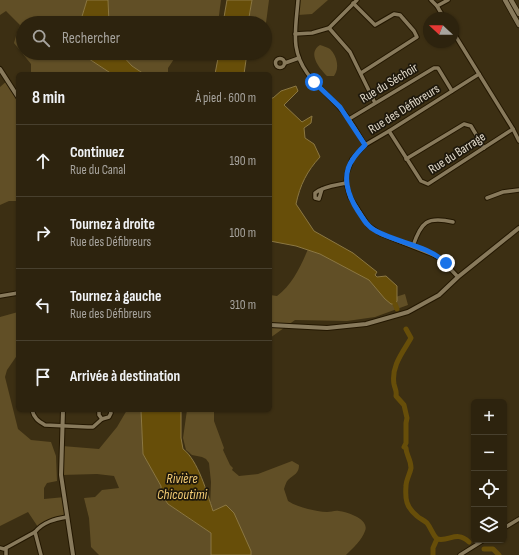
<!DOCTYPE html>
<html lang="fr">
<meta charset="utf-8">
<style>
:root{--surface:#2d230e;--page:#352b17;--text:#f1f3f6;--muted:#a7a49e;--line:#48402e}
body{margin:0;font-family:"Sofia Sans Condensed",sans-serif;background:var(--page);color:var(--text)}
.controls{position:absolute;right:12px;bottom:12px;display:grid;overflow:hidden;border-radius:6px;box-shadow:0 1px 3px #0004}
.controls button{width:36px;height:36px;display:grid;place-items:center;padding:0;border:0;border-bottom:1px solid var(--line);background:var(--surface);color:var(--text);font:20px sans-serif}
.compass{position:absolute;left:423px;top:12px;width:36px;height:36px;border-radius:50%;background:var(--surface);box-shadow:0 1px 3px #0004;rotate:292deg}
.stop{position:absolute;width:12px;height:12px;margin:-9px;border:3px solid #1a73e8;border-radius:50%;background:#fff}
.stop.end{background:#1a73e8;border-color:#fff;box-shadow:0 1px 4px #0008}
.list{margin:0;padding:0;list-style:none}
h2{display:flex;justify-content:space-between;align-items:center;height:52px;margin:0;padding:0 16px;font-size:17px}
h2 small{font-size:13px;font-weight:400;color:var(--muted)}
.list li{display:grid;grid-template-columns:26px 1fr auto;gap:12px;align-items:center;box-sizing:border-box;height:72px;padding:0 16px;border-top:1px solid var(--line)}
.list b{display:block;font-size:15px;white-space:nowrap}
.list p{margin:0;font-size:13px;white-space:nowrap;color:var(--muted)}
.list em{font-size:13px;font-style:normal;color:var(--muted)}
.icon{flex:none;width:22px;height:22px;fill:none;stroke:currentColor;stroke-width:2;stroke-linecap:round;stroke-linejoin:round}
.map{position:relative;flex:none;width:519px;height:555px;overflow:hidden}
.search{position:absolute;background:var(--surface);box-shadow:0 1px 3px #0004;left:16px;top:16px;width:256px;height:44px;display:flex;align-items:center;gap:10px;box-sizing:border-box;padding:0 14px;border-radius:22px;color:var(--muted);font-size:15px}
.panel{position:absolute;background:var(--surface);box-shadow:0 1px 3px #0004;left:16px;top:72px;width:256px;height:340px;border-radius:6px}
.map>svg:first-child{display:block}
.green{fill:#614f26}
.water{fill:#674e09;stroke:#8b7742}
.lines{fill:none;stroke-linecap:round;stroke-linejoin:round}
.river{stroke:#674e09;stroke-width:5}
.minor-casing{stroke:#231700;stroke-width:5.5}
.tertiary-casing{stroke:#231700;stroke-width:6}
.secondary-casing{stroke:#231700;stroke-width:6}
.minor{stroke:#887a5c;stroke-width:3.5}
.tertiary{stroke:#887a5c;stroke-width:4}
.secondary{stroke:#887a5c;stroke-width:4.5}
.route{stroke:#1a73e8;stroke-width:5}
.labels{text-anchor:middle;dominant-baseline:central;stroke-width:3.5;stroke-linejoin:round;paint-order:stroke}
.street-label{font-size:13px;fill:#e0d8c8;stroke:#1e180c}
.water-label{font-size:14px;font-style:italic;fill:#f3cb73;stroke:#1e180c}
</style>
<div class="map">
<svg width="519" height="555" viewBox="0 0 519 555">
<rect width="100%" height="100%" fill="#3c2f13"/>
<g class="green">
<path d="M0,0h87l-7,23h-57v30h59l1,2 29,19h-81v-10l-17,-21 4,-14 2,-4 -14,-14 -6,4z"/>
<path d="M108,0h113l-3,23h-109z"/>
<path d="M252,0h17l-3,23 -17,-2z"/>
<path d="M300,0h28l-16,14 -14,1z"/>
<path d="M320,45c3,1 7,2 10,4 7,7 10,19 4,27h-7c-8,-8 -20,-23 -7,-31z"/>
<path d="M120,53h58l-10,15v6h-24l-12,-8z"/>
<path d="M8,80l10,17v104h-9l-9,4v-118z"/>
<path d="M308,249l14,5 47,26 17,20 19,-6 3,11 -33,12 -28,4 -52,-1 -25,18v-43l7,1c15,-11 24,-30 31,-47z"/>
<path d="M18,312v42l-11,16 -2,7 13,52 13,11 20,2 5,14 1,25 -10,2 -3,5v11l21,-2 2,20 -29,10 -10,-15 -28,14v-209z"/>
<path d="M127,410h14l2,44 18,32v8l7,10 43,29v22h-112l-8,-8 -2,-29 -5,-20 11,-1 7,-7 17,-2 -5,-12 -17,-2 -36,1 1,-29 37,3 18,-22z"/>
<path d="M187,410h27v11l10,27 -1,2 7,15 3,3 -1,2 7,6 19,-2 34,-13 7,4c0,9 -5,9 -11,15 -2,2 -3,6 -4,9l4,12c6,4 13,6 20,8 6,1 13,3 19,3 4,0 8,-2 12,-1 8,1 31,8 26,20 -3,9 -12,17 -19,24h-105l-31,-47 1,-26 -2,-19 -3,-4 -4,-2 -10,-2 -6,-5 -3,-12z"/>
</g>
<g class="water">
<path d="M87,0h21l1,23h-29z"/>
<path d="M227,0h25l-4,23h-25z"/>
<path d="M82,53h38l12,13 12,8h-32l-29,-19z"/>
<path d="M219,53h28l-3,21h-29z"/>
<path d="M296,86l2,5 -14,14 18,17 10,-6 -1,7 -7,5 1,10 9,6 6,13c-13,14 -20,28 -24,47l18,27 39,22 24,19 -2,3 2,2 9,-1 11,10v15l-2,3h-4l-6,-5 -16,-19 -49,-26 -24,-8 -26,-5v-143h3l8,-7z"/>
<path d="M141,410h40v28l2,11c15,11 24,44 30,62l13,-6 8,8 17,38v4h-40v-22l-43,-29 -7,-10v-8l-18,-32z"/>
</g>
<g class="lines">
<g class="river">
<path d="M395,304l2,5"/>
<path d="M406,329l5,9c-8,14 -20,28 -17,46 1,5 3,7 2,12l8,9 3,13 -1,5v20l-2,4 2,1c0,7 5,11 5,20 -1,6 -5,12 -5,18 -1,13 0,21 11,30 3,3 7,4 10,7 4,5 5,11 10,16l-4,9v7"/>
<path d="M437,539c13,3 19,-9 32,3"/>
<path d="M484,549h9l6,6"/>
</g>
<g class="minor-casing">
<g id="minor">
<path d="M298,0c-1,15 -4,31 -2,46 4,28 26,42 43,61 11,11 18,25 26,38"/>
<path d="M431,0l6,6 7,12"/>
<path d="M353,3l22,22 19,-11 6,1 14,16 3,6 -56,36"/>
<path d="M437,6l11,-6"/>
<path d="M329,28l21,24 25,51"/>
<path d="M453,32l60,97 6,12"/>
<path d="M295,34l17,-1 17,-5 28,-28"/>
<circle cx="280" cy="63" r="4.5"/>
<path d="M285,63l14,-5"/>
<path d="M349,119l85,-51h4l14,23"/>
<path d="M389,131l32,50 7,3 85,-55"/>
<path d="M406,159l58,-35 7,2 13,22"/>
<path d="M322,189l-3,10 -4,-1v-5c8,-7 22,-8 31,-10"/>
<path d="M487,198l16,-6 16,-2"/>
<path d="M413,246c8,-24 14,-30 40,-24"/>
<path d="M458,277l-17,-18 -7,-4 -53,-21 -13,-9 -18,-28 -4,-14 1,-10 5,-14 13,-14 24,-14 90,-57"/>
<path d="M0,296l18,-3"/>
<path d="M32,410c2,8 6,11 13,15l43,2h5l9,-8 7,-2 2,-4 -1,-3"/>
<path d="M99,410v5l3,4"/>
<path d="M504,528l15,-9"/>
<path d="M35,532l6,23"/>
<path d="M0,548l4,1 31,-17c8,-10 20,-13 32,-15"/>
<path d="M6,548v7"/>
<path d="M460,555l24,-15"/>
</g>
</g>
<g class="tertiary-casing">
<g id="tertiary">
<path d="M0,69l18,28"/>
<path d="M270,325l57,3 39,-4 42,-12 31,-17 19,-18 61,-49"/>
<path d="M63,410l-2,65 12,80"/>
</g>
</g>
<g class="secondary-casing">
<g id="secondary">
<path d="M505,0l14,25"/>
<path d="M511,0l8,14"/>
</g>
</g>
<use href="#minor" class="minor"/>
<use href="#tertiary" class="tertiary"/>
<use href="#secondary" class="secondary"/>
</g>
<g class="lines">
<path class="route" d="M314,82l26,25 25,38c-4,4 -9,9 -12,14 -12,16 -5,37 5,52 5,7 9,16 18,20 22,12 51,14 70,32"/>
</g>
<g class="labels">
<g class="street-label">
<text transform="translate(389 83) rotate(-31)">Rue du Séchoir</text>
<text transform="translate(404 109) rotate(-32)">Rue des Défibreurs</text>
<text transform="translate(457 153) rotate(-33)">Rue du Barrage</text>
</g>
<g class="water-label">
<text x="182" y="478">Rivière<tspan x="182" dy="16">Chicoutimi</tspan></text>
</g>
</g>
</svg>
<div class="controls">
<button>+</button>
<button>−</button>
<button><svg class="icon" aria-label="locate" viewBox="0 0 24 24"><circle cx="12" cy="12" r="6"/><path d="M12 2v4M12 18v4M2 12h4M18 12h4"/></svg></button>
<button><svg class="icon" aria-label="layers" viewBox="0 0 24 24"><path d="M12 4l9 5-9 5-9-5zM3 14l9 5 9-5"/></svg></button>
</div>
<svg class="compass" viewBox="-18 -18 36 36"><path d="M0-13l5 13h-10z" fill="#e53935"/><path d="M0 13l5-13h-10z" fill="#a7a49e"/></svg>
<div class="stop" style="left:314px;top:82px"></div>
<div class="stop end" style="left:446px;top:263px"></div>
<div class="search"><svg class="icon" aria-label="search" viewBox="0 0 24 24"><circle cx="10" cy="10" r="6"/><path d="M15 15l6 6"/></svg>Rechercher</div>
<section class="panel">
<h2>8 min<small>À pied · 600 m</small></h2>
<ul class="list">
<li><svg class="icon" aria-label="ahead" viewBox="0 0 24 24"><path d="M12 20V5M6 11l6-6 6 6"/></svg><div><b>Continuez</b><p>Rue du Canal</p></div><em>190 m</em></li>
<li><svg class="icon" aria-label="right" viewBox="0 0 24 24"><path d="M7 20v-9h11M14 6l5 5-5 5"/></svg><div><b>Tournez à droite</b><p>Rue des Défibreurs</p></div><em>100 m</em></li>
<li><svg class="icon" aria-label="left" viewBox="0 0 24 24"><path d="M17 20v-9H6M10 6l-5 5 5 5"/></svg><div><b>Tournez à gauche</b><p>Rue des Défibreurs</p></div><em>310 m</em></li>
<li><svg class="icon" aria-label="arrive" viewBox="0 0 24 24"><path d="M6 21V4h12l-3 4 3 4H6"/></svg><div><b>Arrivée à destination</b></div></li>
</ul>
</section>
</div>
